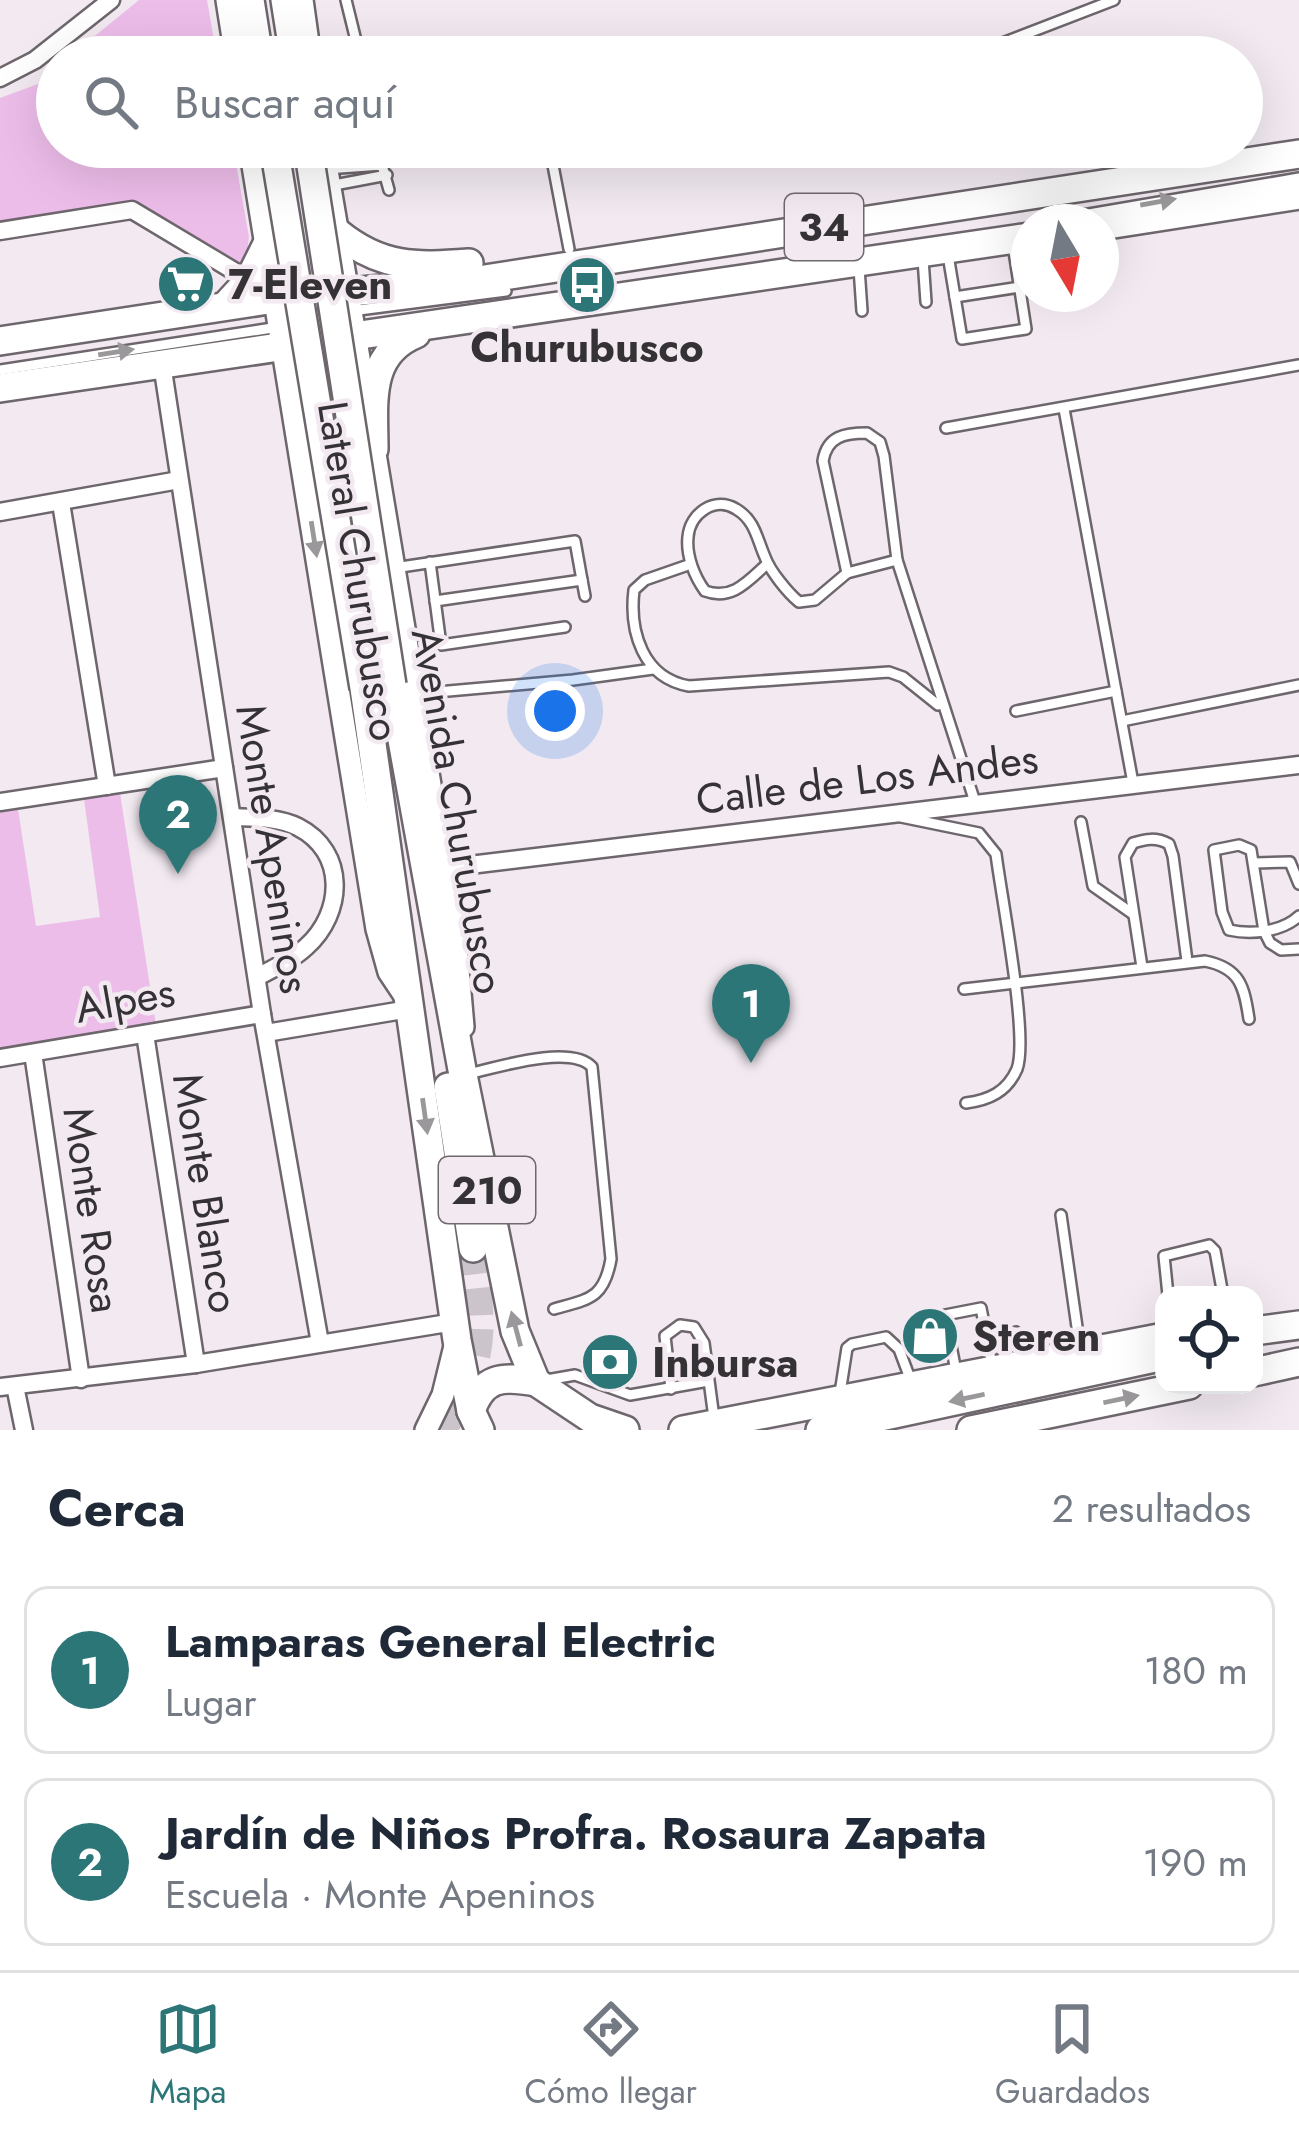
<!DOCTYPE html>
<html lang="es">
<meta charset="utf-8">
<style>
:root{--surface:#fff;--page:#f6f6f7;--text:#1f2937;--muted:#747a83;--line:#e0e1e3;--accent:#2d7678}
body{margin:0;font-family:Jost,sans-serif;background:var(--page);color:var(--text)}
.controls{position:absolute;right:36px;bottom:36px;display:grid;overflow:hidden;border-radius:24px;box-shadow:0 12px 48px #0002}
.controls button{width:108px;height:108px;display:grid;place-items:center;padding:0;border:0;border-bottom:3px solid var(--line);background:var(--surface);color:var(--text);font:60px sans-serif}
.compass{position:absolute;left:1011px;top:204px;width:108px;height:108px;border-radius:50%;background:var(--surface);box-shadow:0 12px 48px #0002;rotate:170deg}
.you{position:absolute;left:555px;top:711px;width:42px;height:42px;margin:-30px;border:9px solid #fff;border-radius:50%;background:#1a73e8;box-shadow:0 0 0 18px #1a73e833}
.badge{display:grid;place-items:center;width:78px;height:78px;border-radius:50%;background:var(--accent);color:#fff;font-size:39px;font-weight:700}
.pin{position:absolute;translate:-50% -99px;filter:drop-shadow(0 3px 6px #0008)}
.pin::after{content:'';position:absolute;top:63px;width:42px;height:36px;background:inherit;clip-path:polygon(0 0,100% 0,50% 100%)}
.list{margin:0;padding:0;list-style:none}
h2{display:flex;justify-content:space-between;align-items:center;height:156px;margin:0;padding:0 48px;font-size:51px}
h2 small{font-size:39px;font-weight:400;color:var(--muted)}
.list li{display:grid;grid-template-columns:78px 1fr auto;gap:36px;align-items:center;box-sizing:border-box;height:168px;margin:0 24px 24px;padding:0 24px;border:3px solid var(--line);border-radius:24px}
.list b{display:block;font-size:45px;white-space:nowrap}
.list p{margin:0;font-size:39px;white-space:nowrap;color:var(--muted)}
.list em{font-size:39px;font-style:normal;color:var(--muted)}
.icon{flex:none;width:66px;height:66px;fill:none;stroke:currentColor;stroke-width:2;stroke-linecap:round;stroke-linejoin:round}
.map{position:relative;flex:none;width:1299px;height:1430px;overflow:hidden}
.search{position:absolute;background:var(--surface);box-shadow:0 12px 48px #0002;left:36px;right:36px;top:36px;height:132px;display:flex;align-items:center;gap:30px;box-sizing:border-box;padding:0 42px;border-radius:66px;color:var(--muted);font-size:45px}
.sheet{height:540px;background:var(--surface)}
nav{display:flex;justify-content:space-around;align-items:center;box-sizing:border-box;height:168px;border-top:3px solid var(--line);background:var(--surface);font-size:33px;color:var(--muted)}
nav a{display:grid;justify-items:center;gap:6px}
nav .on{color:var(--accent)}
.map>svg:first-child{display:block}
.green{fill:#edbdea}
.lines{fill:none;stroke-linecap:round;stroke-linejoin:round}
.trunk-tunnel{stroke:#ccc4cb;stroke-width:27;stroke-dasharray:27 14;stroke-linecap:butt}
.service-casing{stroke:#6d666c;stroke-width:14}
.minor-casing{stroke:#6d666c;stroke-width:21}
.tertiary-casing{stroke:#6d666c;stroke-width:26}
.primary-casing{stroke:#6d666c;stroke-width:32}
.trunk-casing{stroke:#6d666c;stroke-width:32}
.service{stroke:#fff;stroke-width:9}
.minor{stroke:#fff;stroke-width:16}
.tertiary{stroke:#fff;stroke-width:21}
.primary{stroke:#fff;stroke-width:27}
.trunk{stroke:#fff;stroke-width:27}
.trunk-bridge-casing{stroke:#6d666c;stroke-width:32;stroke-linecap:butt}
.trunk-bridge{stroke:#fff;stroke-width:27}
.oneway{fill:#9a989a}
.labels{text-anchor:middle;dominant-baseline:central;stroke-width:9;stroke-linejoin:round;paint-order:stroke}
.shield{fill:#f2e9f1;stroke:#6e696d;stroke-width:3}
.shield-label{font-size:39px;font-weight:bold;fill:#353235}
.poi-label{font-size:42px;font-weight:bold;fill:#353235;stroke:#f2e9f1;text-anchor:start}
.street-label{font-size:42px;fill:#353235;stroke:#f2e9f1}
</style>
<div class="map">
<svg width="1299" height="1430" viewBox="0 0 1299 1430">
<rect width="100%" height="100%" fill="#f2e9f1"/>
<g class="green">
<path d="M139,0h68l10,57h-148z"/>
<path d="M57,67v80h176l16,90 -4,31 -102,-63 -143,18v-125l38,-14z"/>
<path d="M120,793l36,232 -156,26v-239l18,-3 18,117 64,-9 -16,-118z"/>
</g>
<g class="lines">
<path class="trunk-tunnel" d="M443,1430c46,-74 40,-98 30,-182"/>
<g class="service-casing">
<g id="service">
<path d="M346,0l14,57"/>
<path d="M966,57l148,-57"/>
<path d="M552,160l17,89"/>
<path d="M326,169l56,-4 7,25"/>
<path d="M329,186l58,-11"/>
<path d="M1042,222l257,-44"/>
<path d="M948,255l14,84 64,-10 -13,-84"/>
<path d="M923,259l3,43"/>
<path d="M859,268l3,43"/>
<path d="M955,297l65,-10"/>
<path d="M351,311l155,-20"/>
<path d="M0,370l279,-43"/>
<path d="M1064,409l69,374"/>
<path d="M946,428l353,-63"/>
<path d="M430,562l11,83 124,-18"/>
<path d="M691,564l-46,16 -11,10c-5,42 9,88 55,96l200,-14 14,5 35,28"/>
<path d="M767,564c-19,17 -35,37 -62,27 -11,-15 -19,-36 -17,-54 2,-24 27,-41 48,-28 19,11 21,30 29,48 5,14 23,36 34,45l16,-2 32,-27 50,-13"/>
<path d="M394,568l181,-27 7,39"/>
<path d="M847,573l-24,-112c4,-25 22,-28 44,-28l13,9 4,14 13,104 78,242"/>
<path d="M435,601l147,-21 3,16"/>
<path d="M415,694l158,-14 80,-11"/>
<path d="M1016,711l100,-20"/>
<path d="M1122,721l177,-36"/>
<path d="M901,817l78,16 17,21c5,41 33,183 21,215 -10,23 -28,31 -51,34"/>
<path d="M1081,822l12,64 40,28"/>
<path d="M1255,863l35,-1 9,22"/>
<path d="M1299,916c-17,16 -48,19 -70,14l-7,-18 -8,-62 25,-5 12,5 13,81 6,12 11,7 18,-1"/>
<path d="M1142,967l-17,-110 8,-14c13,-4 23,-6 36,1l4,12 14,105"/>
<path d="M964,989l241,-28c35,7 39,25 44,58"/>
<path d="M468,1074c30,-7 103,-30 124,-7l19,192c-7,40 -22,40 -57,50"/>
<path d="M1061,1215l19,133"/>
<path d="M1168,1295l-4,-39 45,-11 6,6 8,44"/>
<path d="M987,1338l29,-6"/>
<path d="M956,1371l-11,-56 36,-7 11,57"/>
<path d="M541,1381l34,-6 55,20 78,-14"/>
<path d="M671,1389l-6,-53 15,-11 14,2 10,16 10,75"/>
<path d="M840,1393l7,-45 5,-4 34,-7 13,12 12,32"/>
</g>
</g>
<g class="minor-casing">
<g id="minor">
<path d="M0,78l35,-18 76,-60"/>
<path d="M0,231l132,-21 117,70"/>
<path d="M162,364l100,650 58,329"/>
<path d="M61,503l46,283"/>
<path d="M0,512l179,-32"/>
<path d="M0,802l224,-34"/>
<path d="M232,817c22,1 46,0 66,10 49,25 46,86 8,120 -14,13 -32,21 -49,30"/>
<path d="M445,868l854,-103"/>
<path d="M266,1033l143,-24"/>
<path d="M145,1034l51,330"/>
<path d="M33,1053l48,326"/>
<path d="M0,1058l262,-44"/>
<path d="M15,1386l9,44"/>
<path d="M0,1387l196,-23 258,-42"/>
</g>
</g>
<g class="tertiary-casing">
<g id="tertiary">
<path d="M227,0l9,57"/>
<path d="M302,0l8,57"/>
<path d="M250,147l127,782 12,43 18,27"/>
<path d="M323,147l44,258"/>
<path d="M372,436l83,499 8,92"/>
<path d="M426,1430l17,-35 12,-49"/>
</g>
</g>
<g class="primary-casing">
<g id="primary">
<path d="M1101,226l198,-31"/>
<path d="M338,233c43,35 78,34 131,30"/>
<path d="M226,305l23,-25 17,-34"/>
<path d="M0,341l275,-42 203,-19 821,-126"/>
<path d="M0,388l1029,-151"/>
<path d="M374,449c0,-45 -8,-95 42,-115"/>
<path d="M820,1430l344,-74"/>
</g>
</g>
<g class="trunk-casing">
<g id="trunk">
<path d="M250,0l9,57"/>
<path d="M285,0l9,57"/>
<path d="M392,685l71,390 52,256 21,51 54,36 35,12"/>
<path d="M364,688l93,652 14,71 9,19"/>
<path d="M448,1087l25,161"/>
<path d="M1254,1331l45,-6"/>
<path d="M1254,1372l45,-10"/>
<path d="M471,1411c12,-35 32,-35 65,-29"/>
<path d="M683,1430l481,-93"/>
<path d="M971,1430l218,-45"/>
</g>
</g>
<use href="#service" class="service"/>
<use href="#minor" class="minor"/>
<use href="#tertiary" class="tertiary"/>
<use href="#primary" class="primary"/>
<use href="#trunk" class="trunk"/>
<g class="trunk-bridge-casing">
<g id="trunk-bridge">
<path d="M274,147l90,541"/>
<path d="M308,147l84,538"/>
</g>
</g>
<use href="#trunk-bridge" class="trunk-bridge"/>
</g>
<defs><path id="oneway-solid" d="M-6-.8H1V-3.2L6.5 0L1 3.2V.8H-6Z" transform="scale(3)"/></defs>
<g class="oneway">
<use href="#oneway-solid" transform="translate(1158 202) rotate(-10)"/>
<use href="#oneway-solid" transform="translate(116 352) rotate(-9)"/>
<use href="#oneway-solid" transform="translate(314 539) rotate(81)"/>
<use href="#oneway-solid" transform="translate(425 1116) rotate(82)"/>
<use href="#oneway-solid" transform="translate(516 1329) rotate(-105)"/>
<use href="#oneway-solid" transform="translate(967 1398) rotate(168)"/>
<use href="#oneway-solid" transform="translate(1121 1399) rotate(-12)"/>
</g>
<defs>
<g id="supermarket-disc" transform="scale(3)"><circle r="9.5" fill="#2d7678" stroke="#f2e9f1"/><path d="M-6-5.5h2.5l.6 2H6L4.5 2H-2.5L-4.4-4H-6ZM-1.5 3.2a1.3 1.3 0 1 0 .1 0ZM3 3.2a1.3 1.3 0 1 0 .1 0Z" fill="#fff"/></g>
<g id="bus-disc" transform="scale(3)"><circle r="9.5" fill="#2d7678" stroke="#f2e9f1"/><path d="M-5-6H5V4H4V6H2V4H-2V6H-4V4H-5ZM-3.5-4V0h7V-4ZM-3.5 1.2v1.5H-2V1.2ZM2 1.2v1.5H3.5V1.2Z" fill="#fff"/></g>
<g id="shop-disc" transform="scale(3)"><circle r="9.5" fill="#2d7678" stroke="#f2e9f1"/><path d="M-5-2.5h2.3a2.7 3.5 0 0 1 5.4 0H5L5.5 6h-11ZM-1.5-2.5h3a1.5 2.3 0 0 0-3 0Z" fill="#fff"/></g>
<g id="bank-disc" transform="scale(3)"><circle r="9.5" fill="#2d7678" stroke="#f2e9f1"/><path d="M-6-4H6V4H-6ZM0-2.3a2.3 2.3 0 1 0 0 4.6a2.3 2.3 0 1 0 0-4.6Z" fill="#fff"/></g>
</defs>
<g fill-rule="evenodd">
<use href="#supermarket-disc" x="186" y="284"/>
<use href="#bus-disc" x="587" y="285"/>
<use href="#shop-disc" x="930" y="1336"/>
<use href="#bank-disc" x="610" y="1362"/>
</g>
<g class="labels">
<g class="shield">
<rect x="785" y="194" width="78" height="66" rx="9"/>
<rect x="439" y="1157" width="96" height="66" rx="9"/>
</g>
<g class="shield-label">
<text x="824" y="227">34</text>
<text x="487" y="1190">210</text>
</g>
<g class="poi-label">
<text x="228" y="284">7-Eleven</text>
<text x="587" y="347" text-anchor="middle">Churubusco</text>
<text x="972" y="1336">Steren</text>
<text x="652" y="1362">Inbursa</text>
</g>
<g class="street-label">
<text transform="translate(359 571) rotate(81)">Lateral Churubusco</text>
<text transform="translate(867 779) rotate(-7)">Calle de Los Andes</text>
<text transform="translate(458 811) rotate(80)">Avenida Churubusco</text>
<text transform="translate(273 849) rotate(81)">Monte Apeninos</text>
<text transform="translate(125 1000) rotate(-10)">Alpes</text>
<text transform="translate(206 1193) rotate(81)">Monte Blanco</text>
<text transform="translate(92 1210) rotate(82)">Monte Rosa</text>
</g>
</g>
</svg>
<div class="controls">
<button><svg class="icon" aria-label="locate" viewBox="0 0 24 24"><circle cx="12" cy="12" r="6"/><path d="M12 2v4M12 18v4M2 12h4M18 12h4"/></svg></button>
</div>
<svg class="compass" viewBox="-18 -18 36 36"><path d="M0-13l5 13h-10z" fill="#e53935"/><path d="M0 13l5-13h-10z" fill="#747a83"/></svg>
<div class="you"></div>
<div class="pin badge" style="left:751px;top:1063px">1</div>
<div class="pin badge" style="left:178px;top:874px">2</div>
<div class="search"><svg class="icon" aria-label="search" viewBox="0 0 24 24"><circle cx="10" cy="10" r="6"/><path d="M15 15l6 6"/></svg>Buscar aquí</div>
</div>
<section class="sheet">
<h2>Cerca<small>2 resultados</small></h2>
<ul class="list">
<li><span class="badge">1</span><div><b>Lamparas General Electric</b><p>Lugar</p></div><em>180 m</em></li>
<li><span class="badge">2</span><div><b>Jardín de Niños Profra. Rosaura Zapata</b><p>Escuela · Monte Apeninos</p></div><em>190 m</em></li>
</ul>
</section>
<nav>
<a class="on"><svg class="icon" aria-label="map" viewBox="0 0 24 24"><path d="M3 6l6-2 6 2 6-2v14l-6 2-6-2-6 2zM9 4v14M15 6v14"/></svg>Mapa</a>
<a><svg class="icon" aria-label="directions" viewBox="0 0 24 24"><path d="M12 3l9 9-9 9-9-9zM9 14v-3h6M13 9l2 2-2 2"/></svg>Cómo llegar</a>
<a><svg class="icon" aria-label="saved" viewBox="0 0 24 24"><path d="M7 4h10v16l-5-4-5 4z"/></svg>Guardados</a>
</nav>
